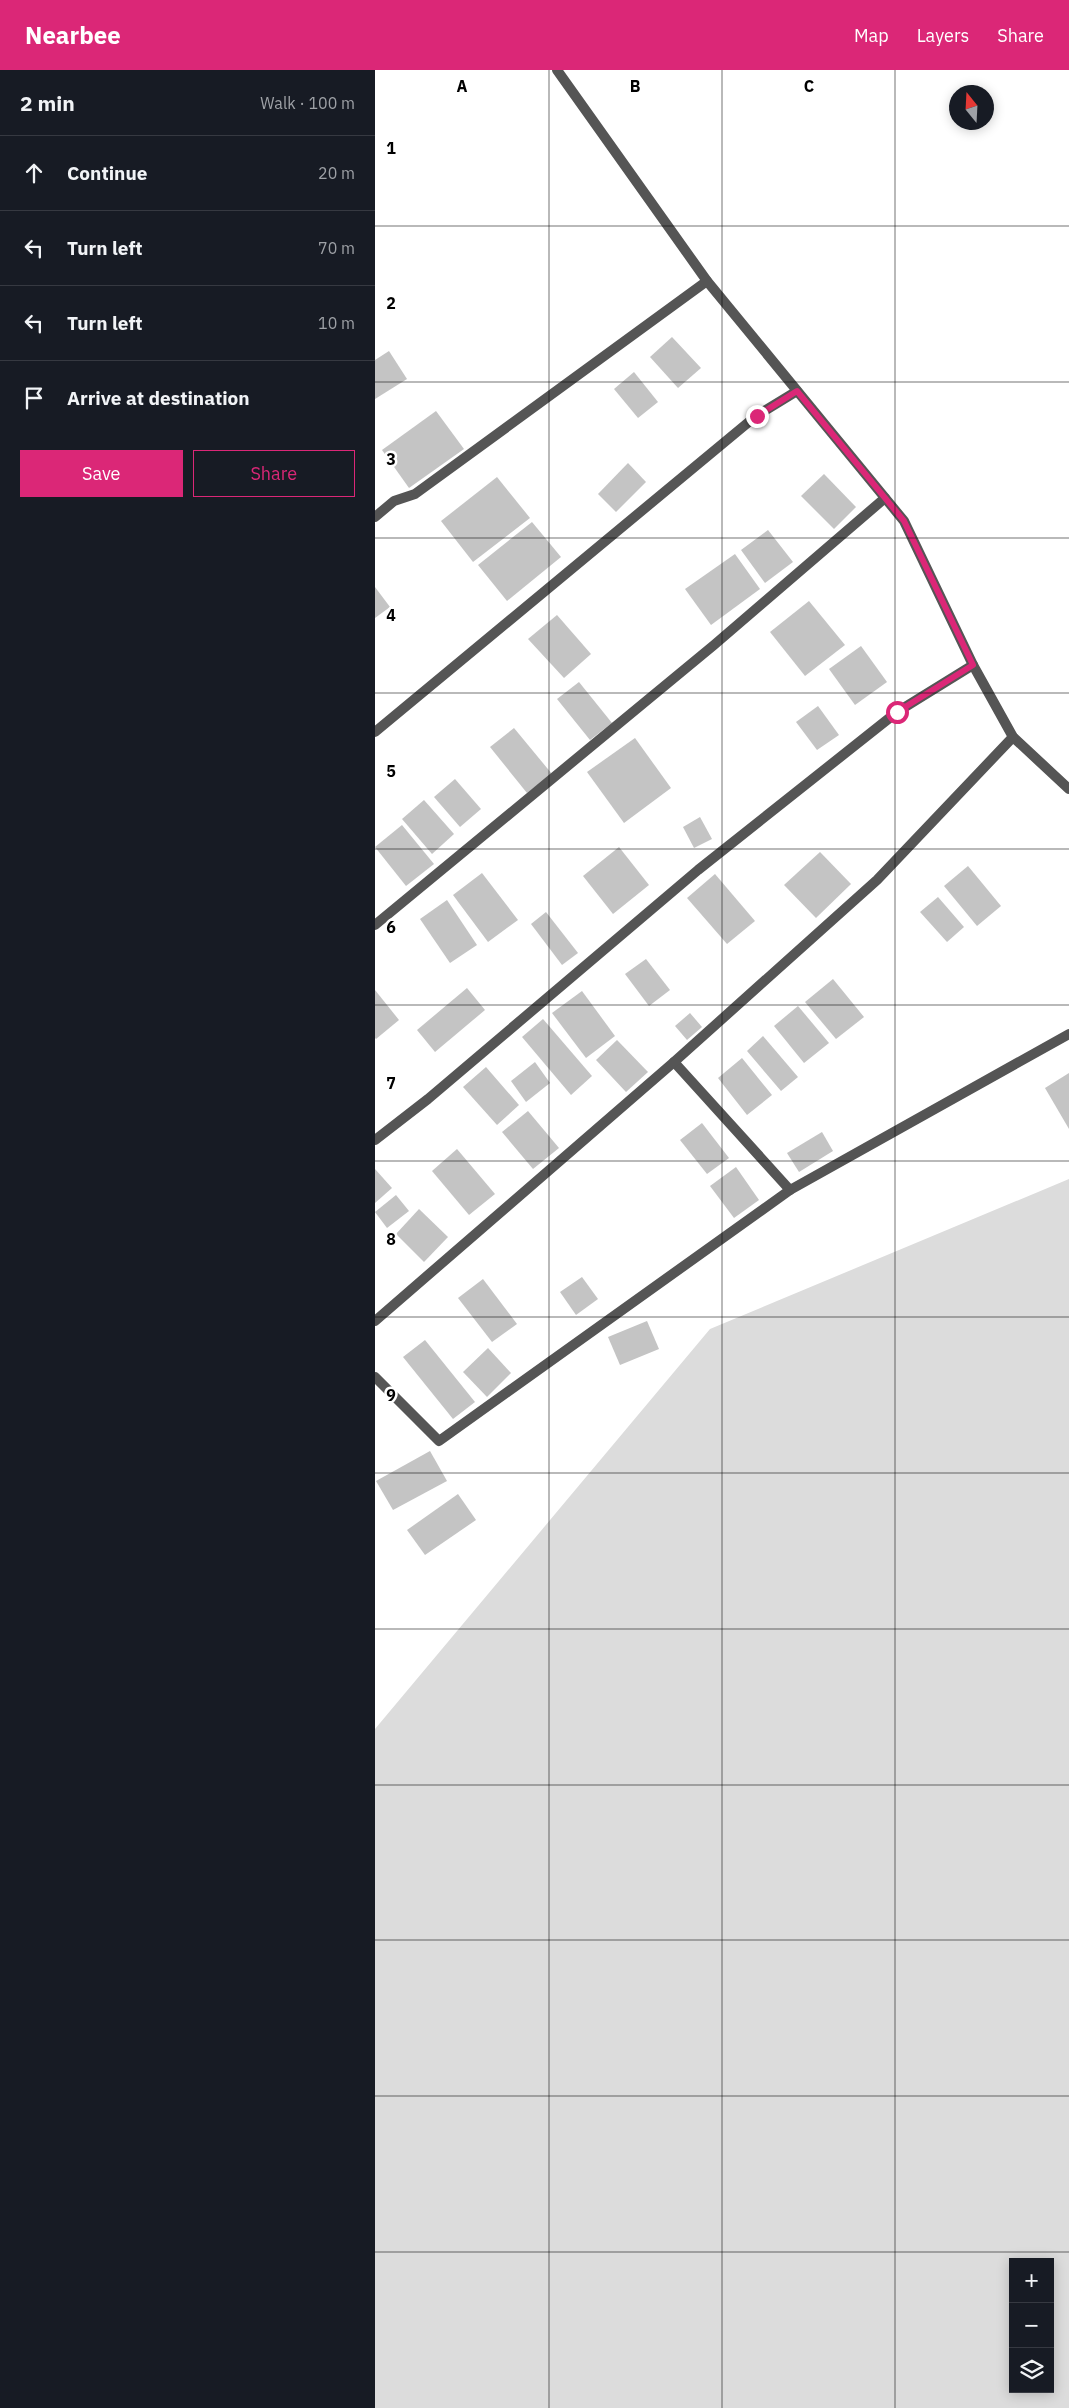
<!DOCTYPE html>
<meta charset="utf-8">
<style>
:root{--surface:#171b24;--page:#20242c;--text:#f1f3f6;--muted:#9ea1a6;--line:#363941;--accent:#db2777}
body{margin:0;font-family:"IBM Plex Sans",sans-serif;background:var(--page);color:var(--text)}
.controls{position:absolute;right:15px;bottom:15px;display:grid;overflow:hidden;border-radius:0px;box-shadow:0 2px 12px #0003}
.controls button{width:45px;height:45px;display:grid;place-items:center;padding:0;border:0;border-bottom:1px solid var(--line);background:var(--surface);color:var(--text);font:25px sans-serif}
.compass{position:absolute;left:574px;top:15px;width:45px;height:45px;border-radius:50%;background:var(--surface);box-shadow:0 2px 12px #0003;rotate:342deg}
.stop{position:absolute;width:15px;height:15px;margin:-11px;border:4px solid #db2777;border-radius:50%;background:#fff}
.stop.end{background:#db2777;border-color:#fff;box-shadow:0 1px 5px #0008}
.list{margin:0;padding:0;list-style:none}
h2{display:flex;justify-content:space-between;align-items:center;height:65px;margin:0;padding:0 20px;font-size:21px}
h2 small{font-size:16px;font-weight:400;color:var(--muted)}
.list li{display:grid;grid-template-columns:32px 1fr auto;gap:15px;align-items:center;box-sizing:border-box;height:75px;padding:0 20px;border-top:1px solid var(--line)}
.list b{display:block;font-size:19px;white-space:nowrap}
.list em{font-size:16px;font-style:normal;color:var(--muted)}
.actions{display:flex;gap:10px;padding:15px 20px}
.actions a{flex:1;padding:11px 0;border:1px solid var(--accent);border-radius:0px;text-align:center;font-size:18px;color:var(--accent)}
.actions .main{background:var(--accent);color:#fff}
.icon{flex:none;width:28px;height:28px;fill:none;stroke:currentColor;stroke-width:2;stroke-linecap:round;stroke-linejoin:round}
.map{position:relative;flex:none;width:694px;height:2338px;overflow:hidden}
header{display:flex;align-items:center;gap:30px;box-sizing:border-box;height:70px;padding:0 25px;background:var(--accent);color:#fff}
header strong{font-size:24px}
nav{display:flex;gap:28px;margin-inline-start:auto;font-size:18px}
main{display:flex}
aside{flex:1;background:var(--surface)}
.map>svg:first-child{display:block}
.green{fill:#dcdcdc;fill-rule:evenodd}
.building{fill:#c4c4c4}
.lines{fill:none;stroke-linecap:round;stroke-linejoin:round}
.street{stroke:#555;stroke-width:10}
.route{stroke:#db2777;stroke-width:6}
.grid{fill:none;stroke:#000;stroke-width:1;stroke-opacity:0.55}
.grid-label{font-size:16px;text-anchor:middle;font-weight:bold;fill:#000;stroke:#fff;stroke-width:5;stroke-linejoin:round;paint-order:stroke}
</style>
<header>
<strong>Nearbee</strong>
<nav><a>Map</a><a>Layers</a><a>Share</a></nav>
</header>
<main>
<aside>
<h2>2 min<small>Walk · 100 m</small></h2>
<ul class="list">
<li><svg class="icon" aria-label="ahead" viewBox="0 0 24 24"><path d="M12 20V5M6 11l6-6 6 6"/></svg><div><b>Continue</b></div><em>20 m</em></li>
<li><svg class="icon" aria-label="left" viewBox="0 0 24 24"><path d="M17 20v-9H6M10 6l-5 5 5 5"/></svg><div><b>Turn left</b></div><em>70 m</em></li>
<li><svg class="icon" aria-label="left" viewBox="0 0 24 24"><path d="M17 20v-9H6M10 6l-5 5 5 5"/></svg><div><b>Turn left</b></div><em>10 m</em></li>
<li><svg class="icon" aria-label="arrive" viewBox="0 0 24 24"><path d="M6 21V4h12l-3 4 3 4H6"/></svg><div><b>Arrive at destination</b></div></li>
</ul>
<div class="actions"><a class="main">Save</a><a>Share</a></div>
</aside>
<div class="map">
<svg width="694" height="2338" viewBox="0 0 694 2338">
<rect width="100%" height="100%" fill="#fff"/>
<path class="green" d="M694,1109v1229h-694v-679l335,-400zM638,2192h37v127h-37z"/>
<g class="building">
<path d="M297,267l29,31 -23,20 -28,-31z"/>
<path d="M14,281l18,28 -32,20v-39z"/>
<path d="M259,302l24,30 -20,16 -24,-29z"/>
<path d="M61,341l28,38 -55,39 -27,-38z"/>
<path d="M253,393l18,19 -30,30 -18,-18z"/>
<path d="M449,404l32,33 -22,22 -33,-33z"/>
<path d="M122,407l33,41 -57,44 -32,-41z"/>
<path d="M157,452l29,35 -54,44 -29,-36z"/>
<path d="M393,460l25,32 -28,21 -24,-33z"/>
<path d="M360,484l25,35 -49,36 -26,-36z"/>
<path d="M0,517l15,20 -15,11z"/>
<path d="M434,531l36,44 -40,31 -35,-44z"/>
<path d="M182,545l34,39 -27,24 -36,-39z"/>
<path d="M486,576l26,36 -32,23 -26,-36z"/>
<path d="M204,612l33,41 -22,17 -33,-41z"/>
<path d="M443,636l21,29 -22,15 -21,-28z"/>
<path d="M139,658l38,46 -25,19 -37,-46z"/>
<path d="M260,668l36,50 -47,35 -37,-51z"/>
<path d="M80,709l26,30 -21,18 -26,-30z"/>
<path d="M49,730l30,34 -22,20 -30,-35z"/>
<path d="M325,747l12,22 -18,9 -11,-21z"/>
<path d="M27,755l32,39 -28,22 -31,-39z"/>
<path d="M244,777l30,38 -36,29 -30,-38z"/>
<path d="M445,782l31,32 -35,34 -32,-33z"/>
<path d="M593,796l33,40 -24,20 -33,-40z"/>
<path d="M107,803l36,47 -30,22 -35,-47z"/>
<path d="M340,804l40,47 -28,23 -40,-46z"/>
<path d="M563,827l26,30 -17,15 -27,-30z"/>
<path d="M72,830l30,45 -27,18 -30,-44z"/>
<path d="M171,842l32,41 -16,12 -31,-41z"/>
<path d="M271,889l24,31 -21,16 -24,-32z"/>
<path d="M458,909l31,38 -28,22 -31,-37z"/>
<path d="M92,918l18,22 -50,42 -18,-22z"/>
<path d="M0,920l24,30 -23,19 -1,-1z"/>
<path d="M207,921l33,45 -29,22 -34,-45z"/>
<path d="M423,936l31,37 -25,20 -30,-37z"/>
<path d="M315,943l12,14 -15,13 -12,-14z"/>
<path d="M168,949l49,57 -21,19 -49,-58z"/>
<path d="M388,966l35,41 -17,14 -34,-40z"/>
<path d="M242,970l31,32 -22,20 -30,-32z"/>
<path d="M367,988l30,37 -25,20 -29,-37z"/>
<path d="M160,992l15,21 -24,19 -15,-21z"/>
<path d="M111,997l33,38 -22,20 -34,-38z"/>
<path d="M694,1003v56l-24,-41z"/>
<path d="M153,1041l31,37 -26,21 -31,-37z"/>
<path d="M327,1053l27,35 -22,16 -27,-34z"/>
<path d="M447,1062l11,19 -34,21 -12,-19z"/>
<path d="M82,1079l38,45 -26,21 -37,-44z"/>
<path d="M361,1097l23,33 -25,18 -24,-32z"/>
<path d="M0,1099l17,19 -17,15z"/>
<path d="M21,1125l13,16 -22,17 -12,-16z"/>
<path d="M44,1139l29,28 -24,25 -28,-28z"/>
<path d="M207,1207l16,22 -22,16 -16,-23z"/>
<path d="M108,1209l34,45 -25,18 -34,-44z"/>
<path d="M272,1251l12,28 -39,16 -12,-28z"/>
<path d="M50,1270l50,62 -22,17 -50,-62z"/>
<path d="M113,1278l23,25 -24,24 -24,-25z"/>
<path d="M55,1381l17,30 -54,29 -17,-29z"/>
<path d="M83,1424l18,26 -51,35 -18,-25z"/>
</g>
<g class="lines">
<g class="street">
<path d="M0,447l19,-16 21,-7 292,-213"/>
<path d="M598,595l40,72 56,52"/>
<path d="M0,662l381,-316 41,-25"/>
<path d="M0,855l339,-280 171,-147"/>
<path d="M299,992l116,128"/>
<path d="M0,1070l53,-41 270,-229 199,-158 76,-47 -69,-144 -197,-240 -150,-211"/>
<path d="M0,1251l299,-259 203,-182 136,-143"/>
<path d="M0,1307l64,64 351,-251 279,-156"/>
</g>
</g>
<g class="lines">
<path class="route" d="M382,346l40,-25 107,130 69,144 -76,47"/>
</g>
<path class="grid" d="M174,0v2338M347,0v2338M520,0v2338M0,156h694M0,312h694M0,468h694M0,623h694M0,779h694M0,935h694M0,1091h694M0,1247h694M0,1403h694M0,1559h694M0,1715h694M0,1870h694M0,2026h694M0,2182h694"/>
<g class="grid-label">
<text x="87" y="22">A</text>
<text x="260" y="22">B</text>
<text x="434" y="22">C</text>
<text x="16" y="84">1</text>
<text x="16" y="239">2</text>
<text x="16" y="395">3</text>
<text x="16" y="551">4</text>
<text x="16" y="707">5</text>
<text x="16" y="863">6</text>
<text x="16" y="1019">7</text>
<text x="16" y="1175">8</text>
<text x="16" y="1331">9</text>
</g>
</svg>
<div class="controls">
<button>+</button>
<button>−</button>
<button><svg class="icon" aria-label="layers" viewBox="0 0 24 24"><path d="M12 4l9 5-9 5-9-5zM3 14l9 5 9-5"/></svg></button>
</div>
<svg class="compass" viewBox="-18 -18 36 36"><path d="M0-13l5 13h-10z" fill="#e53935"/><path d="M0 13l5-13h-10z" fill="#9ea1a6"/></svg>
<div class="stop" style="left:522px;top:642px"></div>
<div class="stop end" style="left:382px;top:346px"></div>
</div>
</main>
